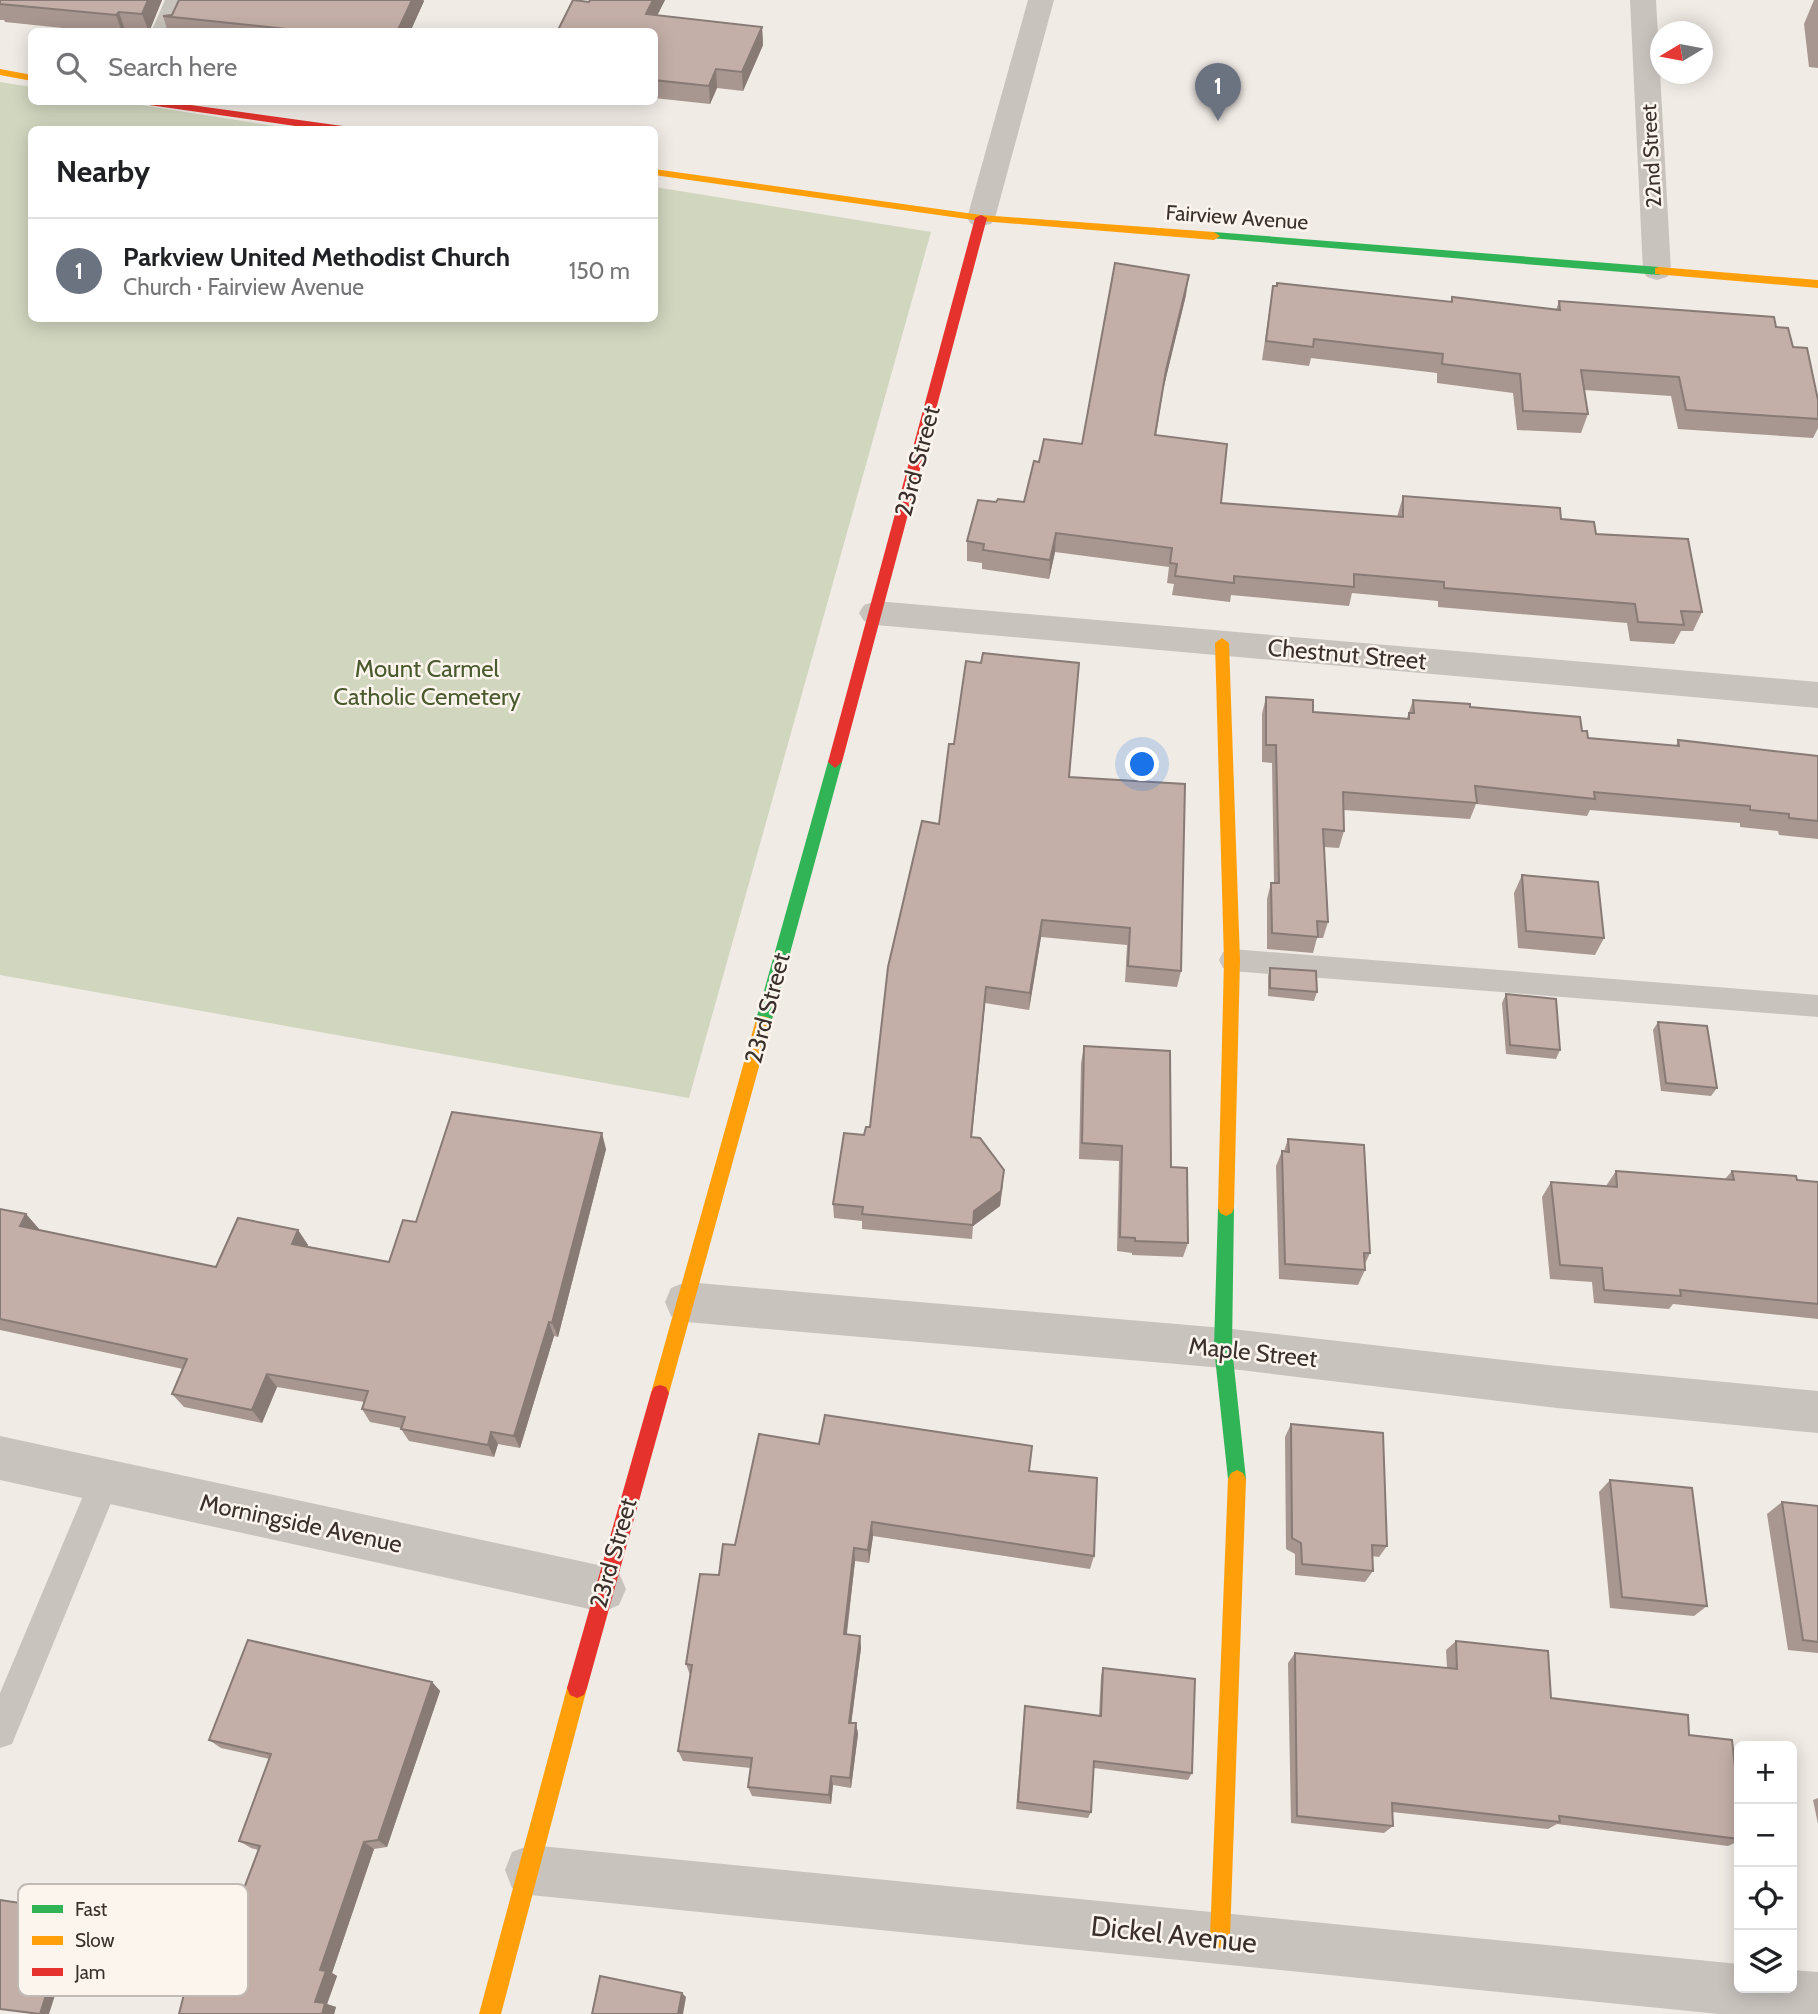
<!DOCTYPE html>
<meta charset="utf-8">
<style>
:root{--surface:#fff;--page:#f6f6f6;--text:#202124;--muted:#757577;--line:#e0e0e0;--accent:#7a716c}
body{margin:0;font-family:Cabin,sans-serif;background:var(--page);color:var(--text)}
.controls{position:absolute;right:21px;bottom:21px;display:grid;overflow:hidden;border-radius:10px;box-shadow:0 4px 18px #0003}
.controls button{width:63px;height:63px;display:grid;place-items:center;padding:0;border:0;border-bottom:2px solid var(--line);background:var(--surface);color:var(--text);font:35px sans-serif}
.compass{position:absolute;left:1650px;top:21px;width:63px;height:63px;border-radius:50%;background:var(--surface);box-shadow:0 4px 18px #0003;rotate:260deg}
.you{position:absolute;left:1143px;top:765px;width:24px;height:24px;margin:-18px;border:5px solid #fff;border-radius:50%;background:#1a73e8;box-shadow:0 0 0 10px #1a73e833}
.badge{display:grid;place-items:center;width:46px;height:46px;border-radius:50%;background:var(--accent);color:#fff;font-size:23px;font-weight:700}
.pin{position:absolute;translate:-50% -58px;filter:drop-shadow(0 2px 4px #0008)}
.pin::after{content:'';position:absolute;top:37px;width:24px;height:21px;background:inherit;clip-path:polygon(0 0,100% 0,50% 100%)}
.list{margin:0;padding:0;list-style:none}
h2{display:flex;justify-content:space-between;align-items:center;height:91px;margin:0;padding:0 28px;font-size:30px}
h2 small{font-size:23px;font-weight:400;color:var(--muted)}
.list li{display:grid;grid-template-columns:46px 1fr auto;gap:21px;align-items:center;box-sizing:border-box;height:105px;padding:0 28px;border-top:2px solid var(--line)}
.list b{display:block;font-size:26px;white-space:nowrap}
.list p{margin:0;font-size:23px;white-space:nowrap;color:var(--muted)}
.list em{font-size:23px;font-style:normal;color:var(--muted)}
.icon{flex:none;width:38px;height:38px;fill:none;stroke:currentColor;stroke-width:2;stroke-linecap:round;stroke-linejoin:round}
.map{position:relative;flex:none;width:1818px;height:2014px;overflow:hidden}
.search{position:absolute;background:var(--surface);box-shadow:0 4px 18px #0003;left:28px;top:28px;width:630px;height:77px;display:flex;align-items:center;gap:18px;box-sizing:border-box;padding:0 24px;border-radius:10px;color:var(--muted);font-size:26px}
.panel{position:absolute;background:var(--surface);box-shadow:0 4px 18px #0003;left:28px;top:126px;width:630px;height:196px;border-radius:10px}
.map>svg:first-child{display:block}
.green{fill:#d1d6bf}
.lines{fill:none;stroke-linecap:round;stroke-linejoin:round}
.lane{fill:#c9c3be;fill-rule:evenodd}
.street{fill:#c9c3be;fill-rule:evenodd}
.fast{fill:#30b455;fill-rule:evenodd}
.slow{fill:#ff9f0a;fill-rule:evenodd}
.jam{fill:#e5322d;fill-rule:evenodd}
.wall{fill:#a89690}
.shaded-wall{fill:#887a75}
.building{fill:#c3afa7;stroke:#887a75;stroke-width:2}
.labels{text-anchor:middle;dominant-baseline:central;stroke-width:5;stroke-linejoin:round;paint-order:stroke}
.far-street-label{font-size:21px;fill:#3b302b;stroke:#fbf5ee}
.street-label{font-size:24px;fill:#3b302b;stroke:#fbf5ee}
.park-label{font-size:24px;fill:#4a5a2e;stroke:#fbf5ee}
.near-street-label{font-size:28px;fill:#3b302b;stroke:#fbf5ee}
.key{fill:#fbf5ee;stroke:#c1bab4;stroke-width:2}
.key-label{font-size:19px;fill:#3b302b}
</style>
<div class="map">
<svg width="1818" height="2014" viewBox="0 0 1818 2014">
<rect width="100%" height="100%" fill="#f0ebe5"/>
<path class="green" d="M0,82l31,5 1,15h89l174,27 -263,1v188h622l1,-131 276,45 -242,866 -689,-123z"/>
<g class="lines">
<g class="lane">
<path d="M1232,949l586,46v22l-586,-46 -9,-3 -4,-8 4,-8z"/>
<path d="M105,1466l11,4 4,11 -108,263 -12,4v-55l94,-223z"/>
</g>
<g class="street">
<path d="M165,0h26l-15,32h-25z"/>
<path d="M1028,0h26l-59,218 -4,6 -10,2 -10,-2 -4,-6z"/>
<path d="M1630,0h26l15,271 -4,6 -10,3 -10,-3 -4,-6z"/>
<path d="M876,601l942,81v26l-942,-83 -12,-4 -5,-8 5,-8z"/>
<path d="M686,1282l537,46 334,38 261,25v42l-261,-25 -334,-40 -537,-46 -15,-6 -6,-14 6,-14z"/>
<path d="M0,1436l603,130 16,7 7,16 -7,16 -16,7 -603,-132z"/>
<path d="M530,1845l1209,119v24h53v-18l26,2v42h-99l-1189,-119 -18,-7 -7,-18 7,-18z"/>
</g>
<g class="fast">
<path d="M1214,232l445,35 6,4 -6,4 -449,-37v-4z"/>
<path d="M835,756l7,6 -71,261 -2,5h-12l-2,-5 73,-261z"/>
<path d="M1226,1200l6,3 2,5 -2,140 14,131 -3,6 -6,3 -6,-3 -3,-6 -14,-131 4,-140 2,-5z"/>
</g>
<g class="slow">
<path d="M0,69l32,6v6l-32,-6z"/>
<path d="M654,169l327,46 233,17 6,4 -6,4 -233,-19 -327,-46z"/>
<path d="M1659,267l159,13v8l-163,-14v-6z"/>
<path d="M1222,638l7,5 11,317 -6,248 -2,5 -6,3 -6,-3 -2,-5 6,-248 -9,-317z"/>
<path d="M763,1016l6,2 2,5 -102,370 -3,6 -6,2 -6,-2 -3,-6 104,-370 2,-5z"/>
<path d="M1237,1470l6,3 3,6 -16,459 -3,7 -7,3 -7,-3 -3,-7 18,-459 3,-6z"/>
<path d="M577,1678l7,3 3,7 -86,326h-22l88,-326 3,-7z"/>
</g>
<g class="jam">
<path d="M144,102h25l181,25 5,3h-32l-174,-25z"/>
<path d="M981,215l6,3 -145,544 -7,6 -7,-6 147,-544z"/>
<path d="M660,1385l6,2 3,6 -82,295 -3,7 -7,3 -7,-3 -3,-7 84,-295 3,-6z"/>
</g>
</g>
<g class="wall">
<path d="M0,0h162l-13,32 -24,-2 -1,2h-23l-96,-10 -1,-2h-4z"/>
<path d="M179,0h244l1,1 -14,31h-242l-5,-16 9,-1z"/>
<path d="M590,0h75l-8,15 105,12 1,18 -20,46 -26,-3 -7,16 -56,-6v-66l-65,-30z"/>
<path d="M1814,0h4v68l-9,-1 -5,-43z"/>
<path d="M1273,286l177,16 2,-5 104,13 3,-9 217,26 17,20 25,53v28l-5,10 -135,-9 -7,-33 -87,-6 4,24 -7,19 -64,-3 -4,-37 -76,-10v-10l-126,-15 -2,8 -47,-6z"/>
<path d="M1186,295l-23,95 -7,46 65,67 176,14 6,-21 158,23 35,15 106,78 -9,19h-12l-7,13 -44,-3 -3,-18 -189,-16v-6l-86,-8 -3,13 -118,-11 -1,7 -58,-7 2,-11 -7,-1 2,-16 -114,-15 -6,27 -67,-10v-6l-15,-2v-20l29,-39h28l15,-40 43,-18z"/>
<path d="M981,663l88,114 112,194 -4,16 -52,-5 2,-37 -86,-8 -12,73 -44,-7 -13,134 31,48 -3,21 -27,20 -1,13 -110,-10v-8l-28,-3 -1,-14 31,-69 6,-8 69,-303 15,-80z"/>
<path d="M1266,697l47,15 94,6 6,-18 57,7 112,24 6,7 88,8 2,-6 140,16v83l-39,-4 -1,-4 -38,-4v-4l-150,-13 -3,6 -111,-12 -6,15 -126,-9v21l-5,17 -15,-1 4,75 -5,16h-6l-4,15 -46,-4v-50l4,-16h3l-2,-120 -10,-1v-48z"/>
<path d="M1522,875l82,63 -9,17 -77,-7 -4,-55z"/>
<path d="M1270,968l47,24 -3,9 -46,-5v-20z"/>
<path d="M1506,994l54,56 -4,9 -50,-5 -4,-51z"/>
<path d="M1658,1022l59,66 -6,8 -50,-5 -8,-61z"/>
<path d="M1084,1046l87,121 17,76 -5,14 -51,-2v-2l-15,-2 2,-90 -40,-2 2,-96z"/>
<path d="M1288,1139l82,114 -6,13 1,4 -7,15 -79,-6 -3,-113 6,-15h2z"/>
<path d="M606,1149l-48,188 -4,-1 -34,112 -22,-4 -4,13 -85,-16 -8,-12v-1l-31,-6 -8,-13 2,-7 -87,-15 -15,36 -78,-16 -12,-13 11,-25 -183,-39v-121l26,5 13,15v1l177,37 82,-37 10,15 -1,1 82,16 27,-40z"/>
<path d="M1616,1171l109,8 7,-8 65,9 21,2v137l-145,-15 -4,5 -75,-6 -2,-21 -42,-3 -8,-82 9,-15 55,4z"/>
<path d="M1291,1424l96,122 -8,11 -7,-1 1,15 -8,11 -70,-7v-21l-9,-5 -1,-112z"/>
<path d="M819,1444l210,27 65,85 -4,13 -217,-33 -4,27 -14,-2 -8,73 13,2 1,12 -10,75h5l2,11 -7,54 -18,-3 -2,19 -79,-8 -4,-9 3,-19 -68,-7 -5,-10 12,-76 -4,-11 33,-89 16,-30z"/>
<path d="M1610,1480l97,126 -13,10 -84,-8 -11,-116z"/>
<path d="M1782,1502l36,4v147l-30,-3 -21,-136z"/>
<path d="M1456,1641l95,57 138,37 50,69v37l-11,5 -171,-22 -9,5 -156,-17 1,14 -9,7 -93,-10 -3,-160 7,-10 152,15 -1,-18z"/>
<path d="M1103,1668l89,105 -4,7 -94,-12 -3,44 -3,6 -72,-9 8,-95 1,-8 74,10 2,-40z"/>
<path d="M432,1682l8,9 -53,156 -13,2 -42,124 5,3 -10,28 9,3 -2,7h-155l11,-28 33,-42 35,-94 -7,-2 -12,-7 31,-82 -49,-11 -12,-8z"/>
<path d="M1818,1798v26l-5,-24z"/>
</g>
<g class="shaded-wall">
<path d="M148,0h14l-13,32 -7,-18z"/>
<path d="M412,0h11l1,1 -14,31h-13z"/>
<path d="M653,0h12l-16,32 -3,-18z"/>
<path d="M119,12l6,18 -1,2h-2l-6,-17z"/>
<path d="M762,27l1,18 -20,46 -1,-19z"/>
<path d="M716,69l1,19 -7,16 -1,-18z"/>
<path d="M1189,275l-3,20 -23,95 3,-20z"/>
<path d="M1056,533l-1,19 -6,27 1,-19z"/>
<path d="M1042,920l-1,17 -12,73 1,-17z"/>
<path d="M986,987l-1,16 -15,149 1,-15z"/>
<path d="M602,1133l4,16 -48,188 -6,-14z"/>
<path d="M1004,1170l-4,36 -27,20 1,-15z"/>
<path d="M26,1214l13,15 -6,12 -13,-15z"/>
<path d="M298,1230l10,15 -7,13 -9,-14z"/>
<path d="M549,1322l5,14 -34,112 -6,-12z"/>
<path d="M267,1374l10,13 -15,36 -10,-13z"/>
<path d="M491,1432l7,12 -4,13 -6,-12z"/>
<path d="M872,1522l1,14 -4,27 -1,-13z"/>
<path d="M854,1548l1,13 -10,85 -1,-12z"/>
<path d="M860,1636l1,12 -11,85 -1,-10z"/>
<path d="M432,1682l8,9 -53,156 -9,-7z"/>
<path d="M856,1723l2,11 -7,54 -1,-10z"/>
<path d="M831,1776l2,9 -2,19 -2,-9z"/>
<path d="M364,1842l10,7 -42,124 5,3 -10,28 9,3 -2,7h-12l-7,-12 5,-32z"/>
<path d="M73,1911l8,3 -32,100h-9z"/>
<path d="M682,1993l4,4 -3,17h-5z"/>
</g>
<g class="building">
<path d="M0,0h148l-6,14 -23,-2 -3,3 -116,-11z"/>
<path d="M179,0h233l-15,32h-101l1,-2 -134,-14 9,-1z"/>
<path d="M573,0l16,2 1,-2h63l-7,14 116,13 -20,45 -26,-3 -7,17 -55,-6v-48h-97z"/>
<path d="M1115,263l74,12 -23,95 -11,65 72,9 -6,59 182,14v-21l157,12 1,11 33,3 2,12 92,5 14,73 -21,-1 3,14 -46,-3 -3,-18 -191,-16v-6l-90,-8v13l-120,-11v7l-59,-7 2,-12 -7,-1 2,-15 -116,-15 -6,27 -67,-10 1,-6 -17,-3 11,-41 18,2 2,-3 26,3 10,-41 5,1 5,-23 38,5z"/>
<path d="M1277,283l175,19v-5l108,13 -1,-9 215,16 2,10 12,1 5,19 14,1 11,52v19l-132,-9 -7,-33 -98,-7 7,44 -65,-3 -3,-37 -78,-10 1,-10 -129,-15 -1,8 -47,-6 7,-55h4z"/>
<path d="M983,653l96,10 -10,114 116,7 -4,187 -53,-5 2,-38 -88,-8 -12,73 -44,-6 -15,150 9,1 24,32 -3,21 -27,20 -1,14 -111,-11 1,-7 -30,-3 11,-71 20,2 2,-8h4l18,-160 34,-146 17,3 10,-80h5l12,-83 15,2z"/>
<path d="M1266,697l47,3v12l96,7v-6h5l-1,-13 57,4v3l110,10 2,14h5l1,7 91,8 -1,-6 140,16v65l-29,-3v-4l-39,-4v-4l-156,-14 1,7 -120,-13 2,17 -134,-11 1,39 -21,-2 5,93 -11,-1 1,16 -46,-4 -1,-50h8l-3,-138h-10z"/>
<path d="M1522,875l76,7 6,56 -78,-7z"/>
<path d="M1270,968l46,3 1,21 -47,-4z"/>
<path d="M1506,994l50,5 4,51 -50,-5z"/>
<path d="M1658,1022l49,4 10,62 -51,-5z"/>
<path d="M1084,1046l86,5 1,116 16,1 1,75 -53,-2v-3l-15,-1 2,-91 -40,-3z"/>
<path d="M452,1112l150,21 -50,190 -3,-1 -35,114 -23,-4 -3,13 -87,-16 4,-12 -43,-8 6,-18 -101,-17 -15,36 -80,-16 15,-35 -187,-40v-110l26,5 -6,12 196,41 22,-49 60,12 -6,14 97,18 14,-42 13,2z"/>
<path d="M1288,1139l76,6 6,108h-6l1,17 -80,-6 -3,-113 7,1z"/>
<path d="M1616,1171l118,9 -2,-9 64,5 1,4 21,2v122l-138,-14 1,6 -77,-6 -2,-22 -42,-3 -9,-83 66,5z"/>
<path d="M825,1415l207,31 -3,25 68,7 -3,78 -222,-34 -4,28 -14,-2 -10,86 16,2 -11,87h7l-6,55 -19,-2 -2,19 -81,-8 4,-29 -74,-7 14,-86 -6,-1 14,-90 19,1 4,-31 12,1 24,-111 60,10z"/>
<path d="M1291,1424l92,9 4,113 -15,-1 1,26 -71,-7 -1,-21 -9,-5z"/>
<path d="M1610,1480l82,8 15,118 -85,-9z"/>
<path d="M1782,1502l36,4v136l-15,-2z"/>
<path d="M248,1640l184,42 -54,158 -14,2 -44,128 6,1 -11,31 10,1 -3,11h-143l7,-28h4l18,-46 15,4 37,-98 -21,-5 32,-87 -62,-14z"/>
<path d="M1456,1641l92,10 3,47 137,17 1,20 43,5 7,64v35l-180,-23 1,6 -168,-19 1,23 -96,-10 -2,-163 162,16z"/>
<path d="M1103,1668l92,11 -3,94 -98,-12 -3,51 -73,-10 7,-96 76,10z"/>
<path d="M0,1900l73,11 -33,103 -40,-5z"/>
<path d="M600,1976l82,17 -4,21h-86z"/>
</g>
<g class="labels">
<g class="far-street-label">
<text transform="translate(1651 156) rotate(-93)">22nd Street</text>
<text transform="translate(1237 217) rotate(4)">Fairview Avenue</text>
</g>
<g class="street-label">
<text transform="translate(917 461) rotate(-75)">23rd Street</text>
<text transform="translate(1347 654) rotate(5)">Chestnut Street</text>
<text transform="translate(767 1008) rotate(-75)">23rd Street</text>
<text transform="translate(1253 1352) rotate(6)">Maple Street</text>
<text transform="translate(301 1523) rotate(12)">Morningside Avenue</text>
<text transform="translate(613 1553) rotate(-74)">23rd Street</text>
</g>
<g class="park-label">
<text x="427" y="668">Mount Carmel<tspan x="427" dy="28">Catholic Cemetery</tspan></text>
</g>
<g class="near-street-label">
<text transform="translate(1174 1934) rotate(6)">Dickel Avenue</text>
</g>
</g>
<rect x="18" y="1884" width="230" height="112" rx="10" class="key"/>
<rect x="32" y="1905" width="31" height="8" fill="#30b455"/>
<rect x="32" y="1936" width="31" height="9" fill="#ff9f0a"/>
<rect x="32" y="1968" width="31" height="8" fill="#e5322d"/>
<g class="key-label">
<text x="75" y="1916">Fast</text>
<text x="75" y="1947">Slow</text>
<text x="75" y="1979">Jam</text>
</g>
</svg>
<div class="controls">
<button>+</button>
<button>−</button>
<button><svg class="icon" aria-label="locate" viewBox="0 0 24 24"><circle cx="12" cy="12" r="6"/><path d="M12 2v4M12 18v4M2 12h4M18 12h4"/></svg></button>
<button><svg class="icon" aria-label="layers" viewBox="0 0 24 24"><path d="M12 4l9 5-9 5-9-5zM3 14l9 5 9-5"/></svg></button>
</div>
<svg class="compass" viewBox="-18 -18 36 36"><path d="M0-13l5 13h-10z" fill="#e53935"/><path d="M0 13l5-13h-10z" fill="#757577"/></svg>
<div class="you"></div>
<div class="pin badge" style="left:1218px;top:121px;background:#6b7280">1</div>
<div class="search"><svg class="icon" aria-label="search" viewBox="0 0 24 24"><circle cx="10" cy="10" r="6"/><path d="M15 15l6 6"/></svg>Search here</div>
<section class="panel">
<h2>Nearby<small></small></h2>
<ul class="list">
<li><span class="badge" style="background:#6b7280">1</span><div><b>Parkview United Methodist Church</b><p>Church · Fairview Avenue</p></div><em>150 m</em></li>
</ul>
</section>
</div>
